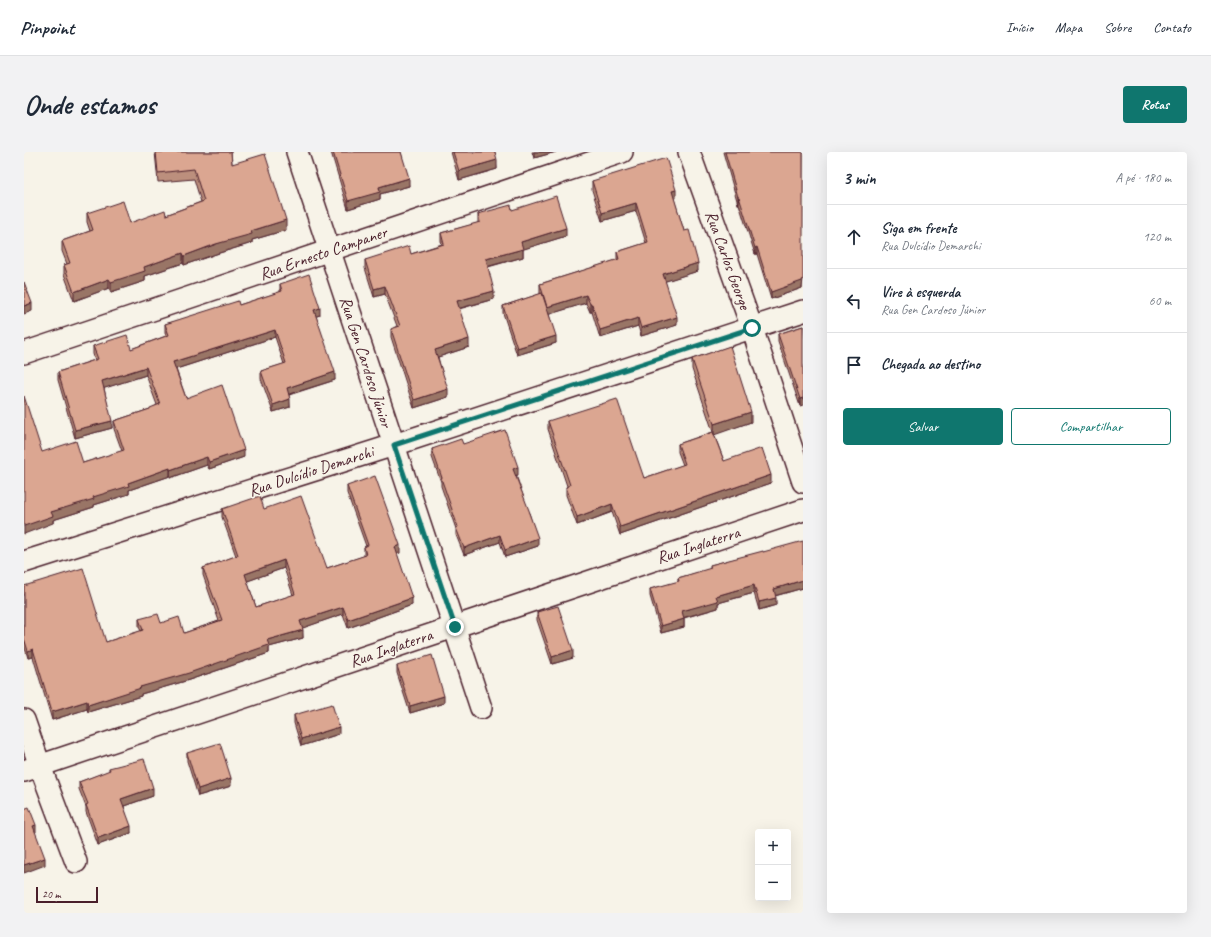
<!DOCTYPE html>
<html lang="pt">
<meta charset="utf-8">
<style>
:root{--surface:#fff;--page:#f2f2f3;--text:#1f2937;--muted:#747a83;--line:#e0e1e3;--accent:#0f766e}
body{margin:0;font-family:Caveat,sans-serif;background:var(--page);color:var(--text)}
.controls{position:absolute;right:12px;bottom:12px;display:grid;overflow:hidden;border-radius:4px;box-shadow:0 4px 16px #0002}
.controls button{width:36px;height:36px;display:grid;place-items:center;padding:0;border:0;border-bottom:1px solid var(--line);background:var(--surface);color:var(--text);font:20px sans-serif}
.scale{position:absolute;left:12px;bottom:10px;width:62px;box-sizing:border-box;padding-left:4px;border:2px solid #4a1f2b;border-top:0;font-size:11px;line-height:14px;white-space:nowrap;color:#4a1f2b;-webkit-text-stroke:3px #f7f3e8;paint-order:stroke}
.stop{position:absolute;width:12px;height:12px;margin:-9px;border:3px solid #0f766e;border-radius:50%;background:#fff}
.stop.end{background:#0f766e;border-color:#fff;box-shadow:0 1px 4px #0008}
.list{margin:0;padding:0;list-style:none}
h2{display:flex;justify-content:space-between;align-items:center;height:52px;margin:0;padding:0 16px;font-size:17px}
h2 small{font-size:13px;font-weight:400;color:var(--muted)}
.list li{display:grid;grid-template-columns:26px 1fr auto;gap:12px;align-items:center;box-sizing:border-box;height:64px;padding:0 16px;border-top:1px solid var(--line)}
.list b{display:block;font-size:15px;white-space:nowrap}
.list p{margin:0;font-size:13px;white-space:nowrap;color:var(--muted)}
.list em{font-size:13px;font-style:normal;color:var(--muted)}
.actions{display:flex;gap:8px;padding:12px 16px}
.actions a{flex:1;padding:9px 0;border:1px solid var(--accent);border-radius:4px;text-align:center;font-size:14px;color:var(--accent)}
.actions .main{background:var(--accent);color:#fff}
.icon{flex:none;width:22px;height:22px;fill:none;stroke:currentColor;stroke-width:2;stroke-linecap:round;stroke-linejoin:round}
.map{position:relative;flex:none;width:779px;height:761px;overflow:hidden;border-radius:4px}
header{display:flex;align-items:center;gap:24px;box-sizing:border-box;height:56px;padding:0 20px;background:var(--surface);border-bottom:1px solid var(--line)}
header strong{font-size:19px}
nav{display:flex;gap:22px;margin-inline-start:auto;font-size:14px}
.intro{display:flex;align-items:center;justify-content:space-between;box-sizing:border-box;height:96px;padding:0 24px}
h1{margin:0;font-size:28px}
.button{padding:10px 18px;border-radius:4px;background:var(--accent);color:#fff;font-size:14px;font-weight:700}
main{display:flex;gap:24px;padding:0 24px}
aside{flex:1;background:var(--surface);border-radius:4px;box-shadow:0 4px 16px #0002}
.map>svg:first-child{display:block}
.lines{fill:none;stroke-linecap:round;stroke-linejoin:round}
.street-casing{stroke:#4a1f2b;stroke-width:24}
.street{stroke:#f7f3e8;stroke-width:21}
.wall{fill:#bc8f7d;stroke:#4a1f2b;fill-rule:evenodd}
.shaded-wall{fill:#997466;stroke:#4a1f2b}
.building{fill:#dba691;stroke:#4a1f2b;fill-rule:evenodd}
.route{stroke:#0f766e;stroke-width:5}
.labels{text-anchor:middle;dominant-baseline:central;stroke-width:3.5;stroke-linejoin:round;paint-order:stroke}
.street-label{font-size:17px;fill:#4a1f2b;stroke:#f7f3e8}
</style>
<header>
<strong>Pinpoint</strong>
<nav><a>Início</a><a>Mapa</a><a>Sobre</a><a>Contato</a></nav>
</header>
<div class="intro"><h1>Onde estamos</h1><a class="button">Rotas</a></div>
<main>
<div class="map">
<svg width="779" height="761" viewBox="0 0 779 761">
<rect width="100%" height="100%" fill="#f7f3e8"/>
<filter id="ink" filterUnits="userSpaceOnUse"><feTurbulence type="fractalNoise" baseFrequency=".025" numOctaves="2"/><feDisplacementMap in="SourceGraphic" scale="8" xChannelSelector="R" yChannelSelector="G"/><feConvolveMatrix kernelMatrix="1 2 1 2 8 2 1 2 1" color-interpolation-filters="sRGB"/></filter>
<g filter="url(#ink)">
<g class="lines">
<g class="street-casing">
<g id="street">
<path d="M273,0l184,556"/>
<path d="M665,0l63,176 51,154"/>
<path d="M0,201l598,-201"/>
<path d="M0,410l370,-117 409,-134"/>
<path d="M0,568l16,46 36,96"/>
<path d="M0,619l779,-261"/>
</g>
</g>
<use href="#street" class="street"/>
</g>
<g class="wall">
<path d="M131,0h76l1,12 54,66 -34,10v3l-36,11 -32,11 -1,-2 -38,13v5l-34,11 -2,-4 -35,13 -10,-27v-9l3,-1 -5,-13v-10l28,-10 -3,-9v-9l43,10 36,-8 35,-13 -7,-23 -36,3z"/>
<path d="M307,0h70l8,34 -29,8v5l-32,10z"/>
<path d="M427,0h44l2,17 -38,11z"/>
<path d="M508,0h24l-22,6z"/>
<path d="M699,0h80l-1,136 -31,11 -14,-45h-2l-16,-50h-1z"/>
<path d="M568,29l84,17 -2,1 10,32 14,40 -33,10 12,44 -36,11 -3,-10 -38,12 -8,-26h-2l-4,-9 -37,11 7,29 -39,12 -14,-42v-7l37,-12v-10l77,-24v-8l29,-9 -10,-32 -34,10 -10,-31z"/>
<path d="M488,58l54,26 -43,13v8l-35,10 6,32 -35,10 10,38 -31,10 10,40 -34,11 -23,-71v-8l6,-3 -12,-32 -11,3 -9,-29v-8l46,-6 31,-10 -1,-3v-8l37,-10v-9z"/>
<path d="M256,132l40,31 -4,1 19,64 -46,15 1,12 -17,5 -12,-33v-8l23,-7 -9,-27 -99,32 10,29 58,59 -35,12 -2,-4 -37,13v-2l-41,14v4l-35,11v2l-41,13v3l-11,-71 41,11 39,-12 -8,-22v-8l36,-12 7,-4 -11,-30 -42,13 8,40 -37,10 -17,-58v-8l37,-12 -2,-6v-8l38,3 35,-13 -1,-4v-8l74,-19 41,-13z"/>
<path d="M779,174l-3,80 -22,-65v-7z"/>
<path d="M668,207l59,63 -37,12 10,27 47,22 -151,52 -8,-23 -35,13 -11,-30v-8l1,-1 -19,-57v-8l96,57 39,-13 -5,-13v-8l35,-12 -21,-63z"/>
<path d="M439,292l55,31h-2l14,41 8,30 -33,11 -5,-15 -36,13 -8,-20v-6l-15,-43v-4l-9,-25v-8z"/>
<path d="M323,334l53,67 -3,1 15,51 -64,23 -5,-14 -41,14 1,10 -34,9v6l-80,27 -48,14v2l-53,16 -1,-3 -35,11 -19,-63 -5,1 -4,-13v-59l82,56 35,-11 -2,-4v-8l22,4 23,10 35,-12 -16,-46v-7l33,-12 -14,-39v-8h42l63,59 37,-12v-9l2,-1 -19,-53zM260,416l9,27 -37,12 -9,-26z"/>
<path d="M739,400l40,36 -28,8 1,9 -17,5 -5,-17 -36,10v5l-34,10v9l-23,6 -11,-37v-7l28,-7v-4l32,-9v-4z"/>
<path d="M513,460l36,46 -21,6 -15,-44z"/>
<path d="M373,514l47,37 -34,10 -13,-40z"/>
<path d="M270,563l45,19 -38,12 -7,-23z"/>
<path d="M163,601l44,33 -33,10 -11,-35z"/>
<path d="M85,616l44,28 -29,10 7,27 -33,12 -12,-33v-5l-7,-18v-7l30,-11z"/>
</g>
<g class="shaded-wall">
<path d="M510,0h22l-22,6z"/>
<path d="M473,8v9l-38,11v-9z"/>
<path d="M385,26v8l-29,8v5l-32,10v-8l31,-14z"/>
<path d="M652,38v8l-4,1v-8z"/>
<rect x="714" y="45" width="1" height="7"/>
<path d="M612,51v8l-34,10v-8z"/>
<path d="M262,68v10l-34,10v3l-36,11 -32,11v-9l67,-25z"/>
<path d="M542,76v8l-45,14v-8z"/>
<path d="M733,95v7h-2v-6z"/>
<path d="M499,97v8l-37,10v-8z"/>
<path d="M159,101v10l-38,13v5l-34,11v-10l33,-15z"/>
<path d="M674,111v8l-35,11v-8z"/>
<path d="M85,127v9l-35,13v-9z"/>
<path d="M779,127l-1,9 -31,11v-7z"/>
<path d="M361,134v8l-11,3v-8z"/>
<path d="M470,139v8l-37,10v-8z"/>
<path d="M562,143v8l-39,12v-8z"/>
<path d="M8,151v8l-8,3v-8z"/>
<rect x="566" y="152" width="2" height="8"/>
<path d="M296,156v7l-6,2v-7z"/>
<path d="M653,165v8l-36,11v-8z"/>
<path d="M614,166v8l-38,12v-8z"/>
<path d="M251,178v7l-102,33v-8z"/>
<path d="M532,184v7l-39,12v-7z"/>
<path d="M445,187v8l-34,11v-8z"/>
<path d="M122,215v8l-44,14v-8z"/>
<path d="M311,220v8l-48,15v-7z"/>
<path d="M424,237v8l-34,11v-8z"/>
<path d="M779,246v7l-3,1v-7z"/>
<path d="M266,247v8l-17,5v-7z"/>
<path d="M727,260v10l-37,13v-11z"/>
<path d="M88,269v7l-37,10v-8z"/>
<path d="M220,298v7l-35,12v-7z"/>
<path d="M183,305v8l-37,13v-8z"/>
<path d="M494,315v8l-5,1v-7z"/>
<path d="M146,316v8l-41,14v4l-35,11v2l-41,13v3l-29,11v-8l27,-14 42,-15 35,-14z"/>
<path d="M747,323v8l-151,52v-8z"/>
<path d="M588,352v8l-35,13v-8z"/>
<path d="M476,383v7l-36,13v-7z"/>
<path d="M514,386v8l-33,11v-7z"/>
<path d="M376,393v8l-5,1v-7z"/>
<path d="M260,408v8l-39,14v-8z"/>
<path d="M779,428v8l-29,8v-7z"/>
<path d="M730,433v8l-36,10v5l-36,10v-7l34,-15z"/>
<path d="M388,446v7l-64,23v-8z"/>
<path d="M752,446v7l-17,5v-8z"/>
<path d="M319,455v7l-43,15v-8z"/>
<path d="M660,467v8l-23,6v-7z"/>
<path d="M279,478v8l-34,9v6l-80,27 -48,14v2l-53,16v-7l52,-18 127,-47z"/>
<path d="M9,497v8l-5,1v-7z"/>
<path d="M549,498v8l-21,6v-7z"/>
<path d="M420,544v7l-34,10v-7z"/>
<path d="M63,549v8l-35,11v-8z"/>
<path d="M315,575v7l-38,12v-7z"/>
<path d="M207,626v8l-33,10v-7z"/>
<path d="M129,636v8l-32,11v-8z"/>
<path d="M12,673v7l-3,1v-7z"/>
<path d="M107,674v7l-33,12v-7z"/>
<path d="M21,706v7l-21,8v-8z"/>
</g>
<g class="building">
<path d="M132,0h75l1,12 33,-10 21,66 -35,11 1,3 -36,10 -32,12 -1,-3 -39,14 1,4 -34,11 -2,-3 -35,13 -10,-27 6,-2 -8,-22 31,-11 -6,-17 36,-12 7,22 35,-13 1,5 38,-14 -10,-32 -36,4z"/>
<path d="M309,0h68l8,26 -30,9 1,5 -32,9z"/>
<path d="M429,0h42l2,8 -38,11z"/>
<path d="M701,0h78v127l-1,2 -31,11 -14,-45 -2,1 -16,-51h-1z"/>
<path d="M642,6l10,32 -4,1 12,40 5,-1 9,33 -35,11 14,43 -36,11 -3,-10 -38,12 -8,-26h-2l-4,-9 -39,12 -7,-23 79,-25 -2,-7 31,-10 -12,-39 -34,10 -10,-32z"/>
<path d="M532,44l10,32 -45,14 2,7 -37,10 8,32 -37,10 12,38 -34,11 13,39 -34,11 -23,-71 9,-3 -15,-40 -11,3 -9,-29 44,-14 2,8 33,-10 -3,-11 39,-11 -2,-8 33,-9 1,5z"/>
<path d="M285,122l11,34 -6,2 21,62 -48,16 3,11 -17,6 -12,-34 25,-8 -11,-33 -102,32 13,36 36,-13 22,65 -35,12 -2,-5 -37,13v-2l-42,15 1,3 -36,11 1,2 -43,13 2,4 -29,10v-130l18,56 34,-11 7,22 41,-13 -10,-29 36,-12v-1l10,-4 -14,-37 -44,14 10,40 -37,9 -17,-58 40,-13 -5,-13 34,-11 4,14 38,-14 -4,-11 73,-23 1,4 43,-14 -2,-7z"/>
<path d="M0,130l8,21 -8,3z"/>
<path d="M518,141l14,43 -39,12 -14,-42z"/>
<path d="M779,174v72l-3,1 -22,-65z"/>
<path d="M706,194l21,66 -37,12 -22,-65z"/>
<path d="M593,247l27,79 41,-14 -7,-20 35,-12 11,29 38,-13 9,27 -151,52 -8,-23 -35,13 -11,-30 4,-2 -22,-64z"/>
<path d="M481,278l13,37 -5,2 17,44h-1l9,25 -33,12 -5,-15 -36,13 -8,-20 2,-1 -17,-49h1l-10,-29 29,-10 2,5z"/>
<path d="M351,324l25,69 -5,2 17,51 -64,22 -5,-13 -43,14 3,9 -36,10 2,5 -80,28 -49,14 1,1 -53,17 -1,-4 -35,11 -19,-63 -5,2 -4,-13v-52l59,-18 23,74 37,-12 -4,-11 19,-5 3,9 18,-6 5,16 38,-13 -19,-52 35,-13 -16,-46 38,-13 4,13 37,-13 26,72 39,-13 -2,-8 4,-2 -21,-59zM260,408l11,34 -39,13 -11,-33z"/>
<path d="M779,389v39l-29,9 2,9 -17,4 -5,-17 -38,11 2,5 -36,10 2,8 -23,7 -11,-37 29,-8 -1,-3 33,-10 -1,-3 53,-14v1z"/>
<path d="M534,454l15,44 -21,7 -15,-45z"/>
<path d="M408,503l12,41 -34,10 -13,-40z"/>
<path d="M308,552l7,23 -38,12 -7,-24z"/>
<path d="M196,591l11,35 -33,11 -11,-36z"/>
<path d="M120,607l9,29 -32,11 10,27 -33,12 -12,-33 2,-1 -9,-22 31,-12 -1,-2z"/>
<path d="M5,655l7,18 -3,1 12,32 -21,7v-56z"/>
</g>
</g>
<g class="lines" filter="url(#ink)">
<path class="route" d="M431,475l-61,-182 358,-117"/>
</g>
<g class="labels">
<g class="street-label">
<text transform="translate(299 101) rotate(-19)">Rua Ernesto Campaner</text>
<text transform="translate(704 108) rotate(70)">Rua Carlos George</text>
<text transform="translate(342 210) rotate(72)">Rua Gen Cardoso Júnior</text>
<text transform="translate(287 319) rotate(-18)">Rua Dulcídio Demarchi</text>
<text transform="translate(674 393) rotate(-18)">Rua Inglaterra</text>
<text transform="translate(367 496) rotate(-19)">Rua Inglaterra</text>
</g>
</g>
</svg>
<div class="controls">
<button>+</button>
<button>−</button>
</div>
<div class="scale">20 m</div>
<div class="stop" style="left:728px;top:176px"></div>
<div class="stop end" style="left:431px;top:475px"></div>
</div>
<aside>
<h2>3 min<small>A pé · 180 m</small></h2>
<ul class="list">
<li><svg class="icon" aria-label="ahead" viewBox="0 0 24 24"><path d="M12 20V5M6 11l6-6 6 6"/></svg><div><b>Siga em frente</b><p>Rua Dulcídio Demarchi</p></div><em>120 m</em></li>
<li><svg class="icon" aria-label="left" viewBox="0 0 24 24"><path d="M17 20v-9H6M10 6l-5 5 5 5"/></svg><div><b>Vire à esquerda</b><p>Rua Gen Cardoso Júnior</p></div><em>60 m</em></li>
<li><svg class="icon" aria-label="arrive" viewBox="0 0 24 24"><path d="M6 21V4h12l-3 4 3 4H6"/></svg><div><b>Chegada ao destino</b></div></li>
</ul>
<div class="actions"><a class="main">Salvar</a><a>Compartilhar</a></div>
</aside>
</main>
